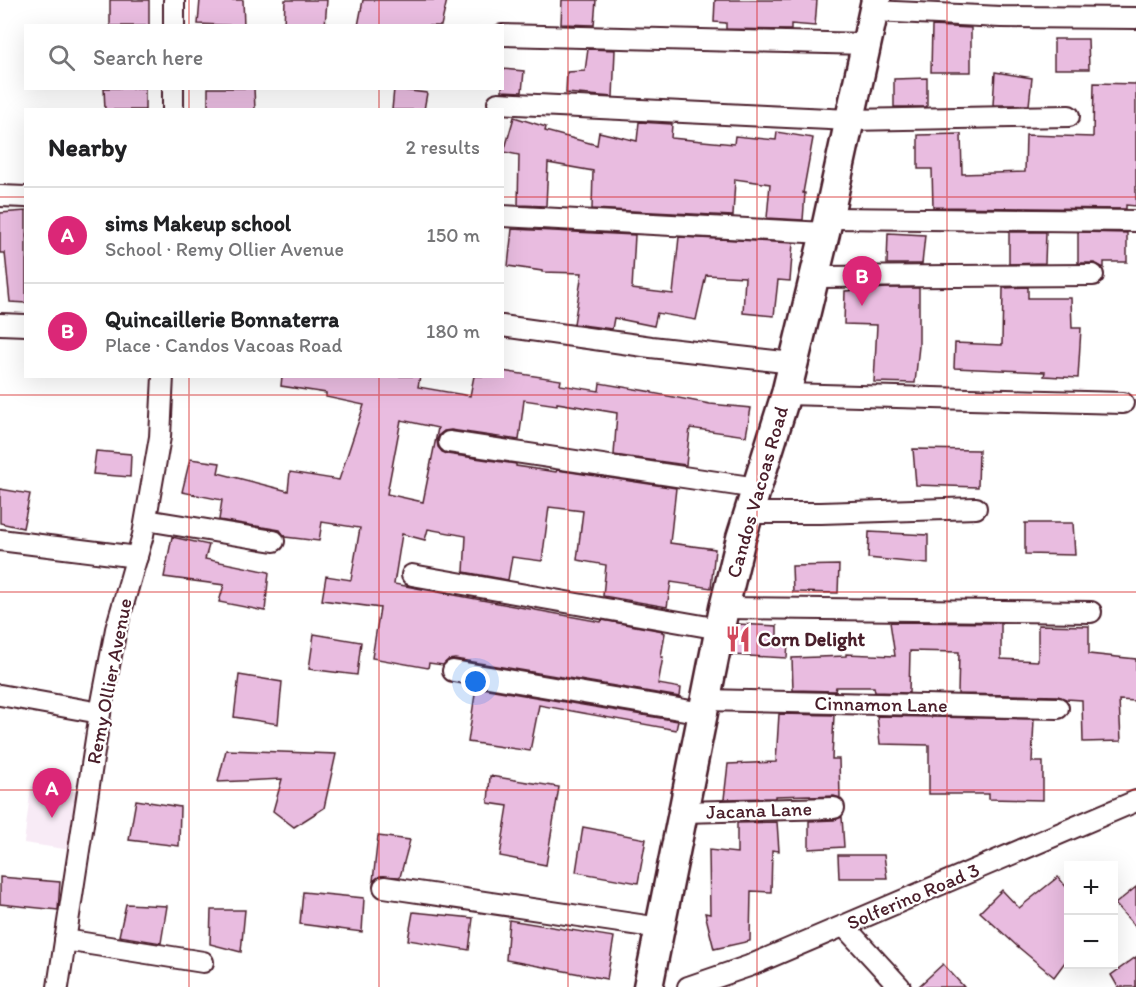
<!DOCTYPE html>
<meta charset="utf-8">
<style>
:root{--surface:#fff;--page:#f6f6f6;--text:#202124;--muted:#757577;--line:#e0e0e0;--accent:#db2777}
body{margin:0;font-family:Itim,sans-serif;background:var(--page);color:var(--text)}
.controls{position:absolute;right:18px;bottom:18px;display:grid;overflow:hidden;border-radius:0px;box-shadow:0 6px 24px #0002}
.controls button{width:54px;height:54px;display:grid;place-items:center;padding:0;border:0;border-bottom:2px solid var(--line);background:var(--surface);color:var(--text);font:30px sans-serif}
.you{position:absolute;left:476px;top:682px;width:21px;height:21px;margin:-15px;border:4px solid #fff;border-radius:50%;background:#1a73e8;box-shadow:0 0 0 9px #1a73e833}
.badge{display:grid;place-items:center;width:39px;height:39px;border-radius:50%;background:var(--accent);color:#fff;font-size:20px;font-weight:700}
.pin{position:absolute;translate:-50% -50px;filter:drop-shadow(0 2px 3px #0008)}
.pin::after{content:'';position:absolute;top:32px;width:21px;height:18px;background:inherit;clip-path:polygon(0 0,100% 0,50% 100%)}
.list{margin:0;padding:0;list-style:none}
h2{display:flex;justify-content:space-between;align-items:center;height:78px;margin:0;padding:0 24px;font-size:26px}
h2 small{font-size:20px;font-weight:400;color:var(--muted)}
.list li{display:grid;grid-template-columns:39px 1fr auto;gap:18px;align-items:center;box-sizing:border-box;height:96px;padding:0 24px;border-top:2px solid var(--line)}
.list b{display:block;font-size:22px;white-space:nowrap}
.list p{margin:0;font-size:20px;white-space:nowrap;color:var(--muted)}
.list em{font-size:20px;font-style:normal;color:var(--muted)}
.icon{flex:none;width:33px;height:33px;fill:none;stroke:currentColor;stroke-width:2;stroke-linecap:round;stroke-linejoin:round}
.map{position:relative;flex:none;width:1136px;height:987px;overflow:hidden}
.search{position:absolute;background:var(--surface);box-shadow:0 6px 24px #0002;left:24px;top:24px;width:480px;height:66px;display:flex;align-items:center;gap:15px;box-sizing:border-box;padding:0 21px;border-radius:0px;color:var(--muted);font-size:22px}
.panel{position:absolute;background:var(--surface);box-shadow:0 6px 24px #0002;left:24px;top:108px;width:480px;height:270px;border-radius:0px}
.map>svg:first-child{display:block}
.built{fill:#f8ebf6}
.building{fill:#e9bce0;stroke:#4a1f2b;stroke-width:1.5;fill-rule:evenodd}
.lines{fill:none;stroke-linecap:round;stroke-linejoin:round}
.street-casing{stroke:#4a1f2b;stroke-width:24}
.secondary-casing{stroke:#4a1f2b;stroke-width:33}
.street{stroke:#fff;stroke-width:20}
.secondary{stroke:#fff;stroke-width:28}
.grid{fill:none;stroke:#d62828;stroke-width:1.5;stroke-opacity:0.55}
.labels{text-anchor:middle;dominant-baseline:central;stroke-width:4.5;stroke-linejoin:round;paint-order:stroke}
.street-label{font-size:20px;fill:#4a1f2b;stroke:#fff}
.poi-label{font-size:20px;font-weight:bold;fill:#4a1f2b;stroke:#fff;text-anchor:start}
</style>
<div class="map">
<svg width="1136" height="987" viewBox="0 0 1136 987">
<rect width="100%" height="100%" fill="#fff"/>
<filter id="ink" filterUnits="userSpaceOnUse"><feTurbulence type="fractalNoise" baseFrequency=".0167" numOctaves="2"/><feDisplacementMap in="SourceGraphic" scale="12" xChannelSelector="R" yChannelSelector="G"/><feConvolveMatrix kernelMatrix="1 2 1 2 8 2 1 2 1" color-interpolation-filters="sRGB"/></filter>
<g filter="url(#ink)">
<path class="built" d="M31,786l50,6 -10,58 -47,-7z"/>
<g class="building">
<rect x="110" y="0" width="39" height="26"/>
<path d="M200,0h43l1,26 -46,-2z"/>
<path d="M285,0h42l-2,26h-41z"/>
<path d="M363,0h84l-6,26h-83z"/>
<path d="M562,0h34l-2,25 -33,-1z"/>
<path d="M715,0h102l-2,26 -24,-2v6l-65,-1v-6l-12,-1z"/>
<path d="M932,26l39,2v44h-40z"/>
<path d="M1054,39h34l1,30h-35z"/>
<path d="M588,49l27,1 -2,47 -47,-4 1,-21 18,-1z"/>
<path d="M502,69l22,2 -2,21 -20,-1z"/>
<path d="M995,72l37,6 -3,27h-36z"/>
<path d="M927,78v29h-33v-28z"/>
<path d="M1094,83l42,1v122l-10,-1v4l-193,-2 -1,-38h-14v-34l43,-1 1,40 63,-2 1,-37 67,2z"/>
<path d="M104,88h41v22h-40z"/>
<path d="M208,88h46l1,22h-47z"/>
<path d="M394,89l33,4 -3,17h-32z"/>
<path d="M514,117l32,10 -1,4 52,14 2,-13 38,9 2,-19 33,2 -1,14 63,6 1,-8 41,4 1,-8 36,6 -10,55h2l-2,27 -36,-2 3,-34 -35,-5 -2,37 -141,-7 1,-38 -45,-8 -2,43 -28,-1 1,-50 -15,-3z"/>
<path d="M26,211v92l-16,-1 -5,-49h-5v-40z"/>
<path d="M512,229l123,6 -3,54 41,5 6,-57 114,6 -3,38 -12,-1 -4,36 -31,-3 2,-36 -39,-2 -10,45 -39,-7 -3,13 -40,-8 -2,11 -38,-5 8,-51 -40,-1v-1l-34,-5z"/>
<path d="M1009,232h37l-1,31 -36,1z"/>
<path d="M1078,232l49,1v29h-23v6l-10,-5h-16z"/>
<path d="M888,233l37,2 -3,29h-35z"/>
<path d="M1028,287v11h43l1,30h9l-3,50 -34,-2 1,-4 -91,-4 1,-25 47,2 1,-57z"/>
<path d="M886,288h33v58l-4,37 -41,-1 3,-57 -33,-1 1,-33z"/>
<path d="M502,371l59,9 -1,5 39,6 1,-8 52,9v1l58,11 41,4 -5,28 -56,-8 -4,37 -72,-10 3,-42 -60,-10v2l-33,-5 -5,40 -68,-10 -7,1 -5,4 -2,5 1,7 4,5 5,2 69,10v2l40,6 1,-2 119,18 -6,55 45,6 -4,39 -40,-6 -4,25 -64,-11 3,-31 -29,-5 6,-49 -34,-4 -7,54 -30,-4 -4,23 -44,-8 2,-36 -38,-7 -3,11 -23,-6 -8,50 207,38 1,-2 61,11 -1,1 3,1 -4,24h2l-5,27 23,4 -1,9 -225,-38 -7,1 -5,5 -14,-2 -1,5 -56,-10 8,-50 -58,-8 4,-24 25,4 9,-52 -38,-6 -3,19 -34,-4 -5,-7 -61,-10 3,-20 -40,-8 8,-33 30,4 -2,10 70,18 2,-19 49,8 25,-75 -38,-8v-4l-45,-7 1,-10h138l-2,11 52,9 4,-20h28zM401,420l37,8 -15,74 -36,-8z"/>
<path d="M913,449l66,1 -1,37 -62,-2z"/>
<path d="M96,451l35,3 -1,23 -37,-3z"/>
<path d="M0,489l30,5 -7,34 -23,-5z"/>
<path d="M1025,523h48l2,32 -50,-1z"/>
<path d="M869,532l59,3v29l-60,-6z"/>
<path d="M172,537l37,8 -4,14 64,13 -4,39 -46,-9 5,-17 -60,-8z"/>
<path d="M839,565l-1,28 -45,-1 -1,-26z"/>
<path d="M890,622l111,1v36l37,2v-36l51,1v28l47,5v42l-17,-1 2,41 -38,1 -1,-42 -16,-1 -8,-3 -100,-2 1,-42 -49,-1 -1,42 -34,-1 -1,-5h-38l-1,4 -42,-1 -1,-32 54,-2v-2l49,2z"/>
<path d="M738,624l39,2v16h11l-1,16 -56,-3z"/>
<path d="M314,634l47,8 -4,33 -48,-6z"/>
<path d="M239,675l43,7 -4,42 -44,-7z"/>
<path d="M476,687l202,34 -2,9 -137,-25 -9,46 -62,-9z"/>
<path d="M779,714l55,1 -2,44h7l1,39 -6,-2 -24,1v-2l-35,1v2l-51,1 4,-35 48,-2z"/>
<path d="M877,716l157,3 -2,43h11v38l-54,-1v-5h-60v-49l-49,-1z"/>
<path d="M226,750l110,4 -12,54 -30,19 -21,-16 9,-32 -64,3z"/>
<path d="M490,776l69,11 -13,78 -46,-9 8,-50 -20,-3z"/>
<path d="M136,800l44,7 -1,39 -50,-6z"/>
<path d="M842,817l2,30 -35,2v-28l25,-1z"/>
<path d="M777,822l2,29 -7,-1 -1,42 -20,-1 -1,50 -36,8 -9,-36 5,1 -1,-64 28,3v-30z"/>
<path d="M583,827l63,12 -8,44 -62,-11z"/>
<path d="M378,836l32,4 -10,37 -20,-1 -7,5z"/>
<path d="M838,855h46l3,23h-48z"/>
<path d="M0,877l60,5 -2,28 -58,-6z"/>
<path d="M1058,877l10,12v69l-14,19 -37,-31 -37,-34 22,-22 17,18z"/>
<path d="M1136,887v40l-21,-23z"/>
<path d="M303,892l61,6 -2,34 -62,-8z"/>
<path d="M126,904l41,2 -6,37 -42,-7z"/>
<path d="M211,910h34l-4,42 -31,-8z"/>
<path d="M413,912l60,6 -4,32 -61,-10z"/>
<path d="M509,920l105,17 -7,42 -101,-19z"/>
<path d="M1136,957v30h-18l-7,-12z"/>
<path d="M943,964l21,23h-46z"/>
</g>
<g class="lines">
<g class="street-casing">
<g id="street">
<path d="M874,11l127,6 135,1"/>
<path d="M174,26v-26"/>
<path d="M502,35l365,9"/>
<path d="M498,103l352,17 219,-4"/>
<path d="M173,110v-22"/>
<path d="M0,196l26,1"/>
<path d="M502,216l323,17"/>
<path d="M829,218l307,3"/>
<path d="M814,277l279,-2"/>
<path d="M0,324l26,1"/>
<path d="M502,326l149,21 142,16"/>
<path d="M786,394l337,9"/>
<path d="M449,442l308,46"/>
<path d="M749,513h72l155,-5"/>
<path d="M146,520l128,21"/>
<path d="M0,540l137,17"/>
<path d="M412,575l308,54"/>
<path d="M724,608l367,4"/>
<path d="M453,671l250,42"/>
<path d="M0,695l100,18"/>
<path d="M705,700l353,8"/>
<path d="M683,812l151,-4"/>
<path d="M384,887l276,41"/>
<path d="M844,926l56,61"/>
<path d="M65,940l138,22"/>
<path d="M58,987l42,-274 16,-84 27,-94 17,-98 3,-61"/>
<path d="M688,987l61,-21 387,-165"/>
</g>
</g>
<g class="secondary-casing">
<path id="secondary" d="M648,987l76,-379 17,-70 45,-144 39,-161 51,-233"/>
</g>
<use href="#street" class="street"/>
<use href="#secondary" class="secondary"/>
</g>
</g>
<path class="grid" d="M189,0v26M379,0v26M568,0v987M757,0v987M947,0v987M189,88v22M379,88v22M0,197h26M502,197h634M189,376v611M379,376v611M0,395h1136M0,592h1136M0,790h1136"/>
<defs>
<g id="restaurant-bare" transform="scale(2.07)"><path d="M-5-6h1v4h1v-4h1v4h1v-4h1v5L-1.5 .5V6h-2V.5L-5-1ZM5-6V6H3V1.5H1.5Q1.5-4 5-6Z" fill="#d1495b" stroke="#fff" stroke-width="2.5" paint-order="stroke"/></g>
</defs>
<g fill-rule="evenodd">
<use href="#restaurant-bare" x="738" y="639"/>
</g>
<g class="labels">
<g class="street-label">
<text transform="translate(757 492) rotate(-74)">Candos Vacoas Road</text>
<text transform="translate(109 681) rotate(-79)">Remy Ollier Avenue</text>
<text transform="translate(881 704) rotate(1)">Cinnamon Lane</text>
<text transform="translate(759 810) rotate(-2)">Jacana Lane</text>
<text transform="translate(913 896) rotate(-23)">Solferino Road 3</text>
</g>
<g class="poi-label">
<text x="758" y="639">Corn Delight</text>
</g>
</g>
</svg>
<div class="controls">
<button>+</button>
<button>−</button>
</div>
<div class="you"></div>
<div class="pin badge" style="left:52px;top:818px">A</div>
<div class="pin badge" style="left:862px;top:306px">B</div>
<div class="search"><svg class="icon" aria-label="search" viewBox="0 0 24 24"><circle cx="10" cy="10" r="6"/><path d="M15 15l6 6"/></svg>Search here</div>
<section class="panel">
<h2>Nearby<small>2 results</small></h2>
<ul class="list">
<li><span class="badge">A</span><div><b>sims Makeup school</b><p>School · Remy Ollier Avenue</p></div><em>150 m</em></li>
<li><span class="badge">B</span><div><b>Quincaillerie Bonnaterra</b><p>Place · Candos Vacoas Road</p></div><em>180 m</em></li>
</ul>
</section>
</div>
